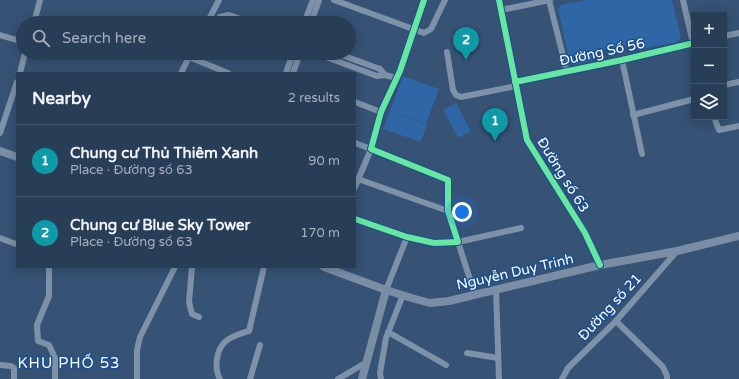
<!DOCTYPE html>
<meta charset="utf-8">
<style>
:root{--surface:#283e57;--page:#344961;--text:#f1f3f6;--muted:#a5aeba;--line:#44576d;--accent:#d6ab8b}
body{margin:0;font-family:"Varela Round",sans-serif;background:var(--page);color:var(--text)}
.controls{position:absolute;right:12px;top:12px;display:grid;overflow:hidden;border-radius:0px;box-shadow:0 2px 10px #0003}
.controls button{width:36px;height:36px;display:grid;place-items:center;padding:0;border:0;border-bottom:1px solid var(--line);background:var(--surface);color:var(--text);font:20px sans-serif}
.you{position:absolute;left:462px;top:212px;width:14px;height:14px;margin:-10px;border:3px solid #fff;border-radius:50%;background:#1a73e8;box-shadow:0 0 0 6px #1a73e833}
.badge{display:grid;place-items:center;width:26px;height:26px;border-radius:50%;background:var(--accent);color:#fff;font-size:13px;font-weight:700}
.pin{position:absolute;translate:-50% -33px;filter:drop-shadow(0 1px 2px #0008)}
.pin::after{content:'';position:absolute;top:21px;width:14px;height:12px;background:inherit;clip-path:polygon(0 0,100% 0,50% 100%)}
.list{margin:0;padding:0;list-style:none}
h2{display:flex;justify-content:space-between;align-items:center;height:52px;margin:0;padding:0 16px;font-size:17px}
h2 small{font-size:13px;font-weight:400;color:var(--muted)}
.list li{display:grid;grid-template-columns:26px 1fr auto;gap:12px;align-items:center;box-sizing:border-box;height:72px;padding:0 16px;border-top:1px solid var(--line)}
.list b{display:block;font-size:15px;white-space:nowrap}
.list p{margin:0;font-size:13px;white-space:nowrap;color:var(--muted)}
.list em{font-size:13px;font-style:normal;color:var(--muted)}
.icon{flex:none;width:22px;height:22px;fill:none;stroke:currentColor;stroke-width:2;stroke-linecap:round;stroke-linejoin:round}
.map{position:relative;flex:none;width:739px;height:379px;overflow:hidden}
.search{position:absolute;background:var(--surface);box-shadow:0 2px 10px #0003;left:16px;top:16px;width:340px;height:44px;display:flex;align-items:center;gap:10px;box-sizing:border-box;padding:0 14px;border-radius:22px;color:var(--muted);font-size:15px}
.panel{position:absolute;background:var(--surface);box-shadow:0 2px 10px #0003;left:16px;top:72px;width:340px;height:196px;border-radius:0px}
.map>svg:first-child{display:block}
.green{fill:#2f66a5}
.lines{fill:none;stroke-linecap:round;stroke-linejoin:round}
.street{stroke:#7d92a8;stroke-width:6}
.secondary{stroke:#798da4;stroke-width:8}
.cycleway-casing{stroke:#1b4f8f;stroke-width:8}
.cycleway{stroke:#66e7a1;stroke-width:6}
.labels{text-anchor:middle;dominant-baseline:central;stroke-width:3;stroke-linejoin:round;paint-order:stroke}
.street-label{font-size:14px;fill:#fff;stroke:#1b4f8f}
.neighbourhood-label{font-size:15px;letter-spacing:1px;fill:#fff;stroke:#1b4f8f}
</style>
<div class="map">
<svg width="739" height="379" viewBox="0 0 739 379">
<rect width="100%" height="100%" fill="#365274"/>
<g class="green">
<path d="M586,0h86l9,37 -4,5 -35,7 -10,-5 -35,7 -6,10 -17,4 -4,-2 -12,-54 3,-4z"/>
<path d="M403,76l36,13 -13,35 -36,-13z"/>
<path d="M456,103l15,28 -13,7 -15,-28z"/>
<path d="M390,111l37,14 -6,17 -38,-13z"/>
</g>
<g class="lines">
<g class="street">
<path d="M334,0l90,33 7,-4 14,-29"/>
<path d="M499,0l28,140 58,93 15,32"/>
<path d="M549,0l18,72"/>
<path d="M683,0l11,48"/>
<path d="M501,10l49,-10"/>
<path d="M220,17l9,-2 22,8"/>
<path d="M34,23l6,-23"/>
<path d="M207,23l12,-23"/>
<path d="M304,23l9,-23"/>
<path d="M311,23l8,-23"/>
<path d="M0,35l23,7"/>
<path d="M724,36l15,-3"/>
<path d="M447,52l6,38 3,5 5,2 55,-11"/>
<path d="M315,53l62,23 8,-1"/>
<path d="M336,53l44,16 5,6 11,3"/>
<path d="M189,57l39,16"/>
<path d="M622,60l20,94"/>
<path d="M20,73l5,-20"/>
<path d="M181,73l10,-20"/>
<path d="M286,73l7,-20"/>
<path d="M293,73l7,-20"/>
<path d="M515,82l107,-22 72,-17"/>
<path d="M724,85l15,-3"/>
<path d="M355,102l26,10"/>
<path d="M633,115l61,-16"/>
<path d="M714,117l5,13 20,-4"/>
<path d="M0,133l17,-51"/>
<path d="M355,143l16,6 -16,38"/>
<path d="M358,179l90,32"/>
<path d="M355,219l52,18 27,6 24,-1 -10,-31v-31l-77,-31 10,-37 19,-41 24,-71"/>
<path d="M0,238l16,6"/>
<path d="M49,267v29l-12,29 1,16 11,4 6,13v21"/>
<path d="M192,267l-3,35 3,12 7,3"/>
<path d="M496,289l3,90"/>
<path d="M386,290l21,-53"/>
<path d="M475,295l-17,-53 63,-14"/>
<path d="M616,321l47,46 4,9v3"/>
<path d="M388,332l58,33"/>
<path d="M467,353l31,5"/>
<path d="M0,365l11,1 3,2v11"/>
<path d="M137,379v-29l3,-13 35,-70"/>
<path d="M220,379c-6,-10 -4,-29 5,-37 6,-6 15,-8 24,-11l15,-64"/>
<path d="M250,379l10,-34"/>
<path d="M338,379l29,-17"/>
<path d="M381,379l-1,-6 6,-35 17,-43"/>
<path d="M562,379l6,-11 48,-47 61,-70"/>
</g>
<g class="secondary">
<path d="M0,151l17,6"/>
<path d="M324,267l62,23 29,9 15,4 19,-2 151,-36 77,-14 62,-15"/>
<path d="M362,379l24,-89"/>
</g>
<g class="cycleway-casing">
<g id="cycleway">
<path d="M499,0l28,140 58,93 15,32"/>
<path d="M515,82l107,-22 72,-17"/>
<path d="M355,219l52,18 27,6 24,-1 -10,-31v-31l-77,-31 10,-37 19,-41 24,-71"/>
</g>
</g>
<use href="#cycleway" class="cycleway"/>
</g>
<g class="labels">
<g class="street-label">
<text transform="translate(602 52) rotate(-12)">Đường Số 56</text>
<text transform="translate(563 175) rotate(58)">Đường số 63</text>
<text transform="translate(515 272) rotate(-13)">Nguyễn Duy Trinh</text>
<text transform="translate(610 307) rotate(-47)">Đường số 21</text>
</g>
<g class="neighbourhood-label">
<text x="69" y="363">KHU PHỐ 53</text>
</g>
</g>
</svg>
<div class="controls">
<button>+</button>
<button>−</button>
<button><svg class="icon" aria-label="layers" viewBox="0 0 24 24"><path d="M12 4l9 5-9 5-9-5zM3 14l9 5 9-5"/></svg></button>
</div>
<div class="you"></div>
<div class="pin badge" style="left:495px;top:141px;background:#0f9aa8">1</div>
<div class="pin badge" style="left:466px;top:60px;background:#0f9aa8">2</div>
<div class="search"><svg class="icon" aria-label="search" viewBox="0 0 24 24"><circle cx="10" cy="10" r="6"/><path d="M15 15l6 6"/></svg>Search here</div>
<section class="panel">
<h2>Nearby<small>2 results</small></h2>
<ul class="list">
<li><span class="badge" style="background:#0f9aa8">1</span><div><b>Chung cư Thủ Thiêm Xanh</b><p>Place · Đường số 63</p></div><em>90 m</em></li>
<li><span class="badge" style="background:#0f9aa8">2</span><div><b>Chung cư Blue Sky Tower</b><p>Place · Đường số 63</p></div><em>170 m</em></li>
</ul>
</section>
</div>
